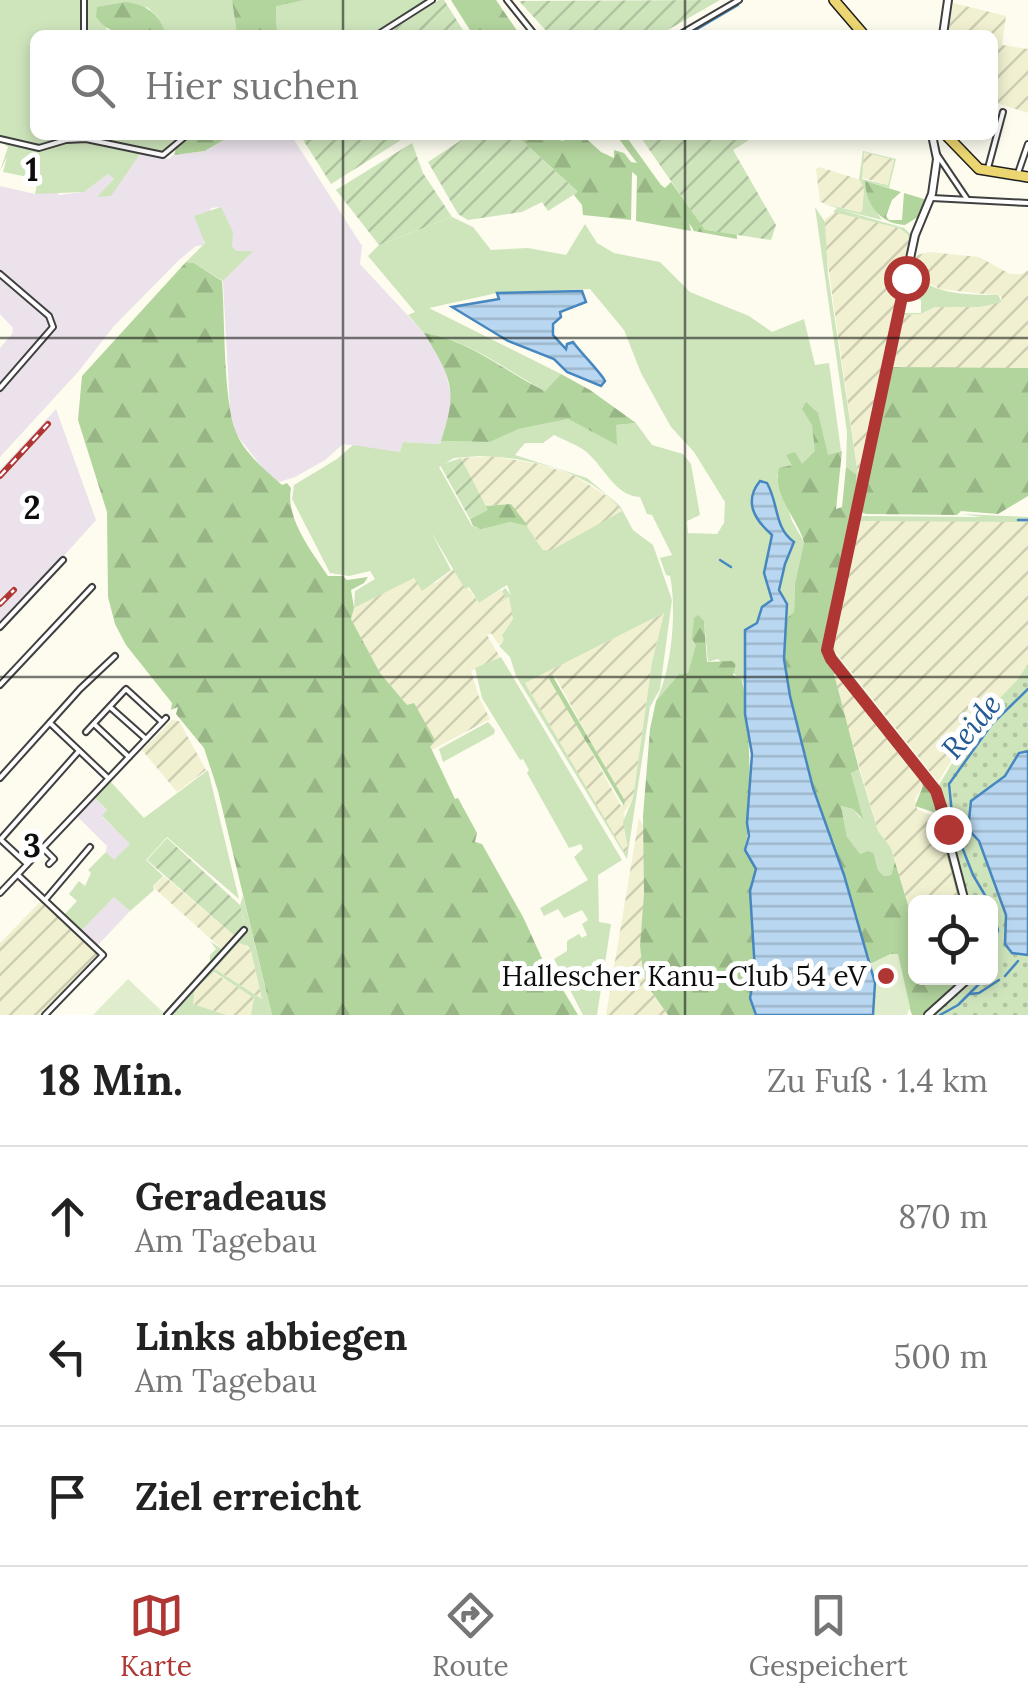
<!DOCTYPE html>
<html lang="de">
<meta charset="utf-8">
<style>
:root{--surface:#fff;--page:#f6f6f6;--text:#222;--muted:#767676;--line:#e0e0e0;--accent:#b03633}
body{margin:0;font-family:Lora,serif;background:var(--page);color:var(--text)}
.controls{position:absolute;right:30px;bottom:30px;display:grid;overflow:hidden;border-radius:15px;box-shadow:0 5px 15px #0003}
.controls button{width:90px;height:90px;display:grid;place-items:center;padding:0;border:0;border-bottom:2px solid var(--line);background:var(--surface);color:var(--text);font:50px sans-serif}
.stop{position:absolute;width:30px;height:30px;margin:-22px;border:8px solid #b03633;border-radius:50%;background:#fff}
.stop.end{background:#b03633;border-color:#fff;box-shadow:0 2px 10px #0008}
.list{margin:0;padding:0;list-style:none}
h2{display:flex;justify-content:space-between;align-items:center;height:130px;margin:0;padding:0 40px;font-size:42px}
h2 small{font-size:32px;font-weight:400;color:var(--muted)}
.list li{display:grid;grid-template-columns:65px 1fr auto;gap:30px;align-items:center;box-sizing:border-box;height:140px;padding:0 40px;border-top:2px solid var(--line)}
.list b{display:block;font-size:38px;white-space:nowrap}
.list p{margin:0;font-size:32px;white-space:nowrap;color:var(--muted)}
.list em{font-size:32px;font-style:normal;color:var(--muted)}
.icon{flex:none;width:55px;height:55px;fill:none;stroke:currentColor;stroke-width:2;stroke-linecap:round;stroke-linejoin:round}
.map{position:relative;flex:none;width:1028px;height:1015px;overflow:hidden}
.search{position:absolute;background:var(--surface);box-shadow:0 5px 15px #0003;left:30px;right:30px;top:30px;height:110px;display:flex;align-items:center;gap:25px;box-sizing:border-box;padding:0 35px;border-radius:15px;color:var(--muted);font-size:38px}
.sheet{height:550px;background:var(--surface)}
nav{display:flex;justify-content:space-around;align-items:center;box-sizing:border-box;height:140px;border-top:2px solid var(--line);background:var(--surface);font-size:28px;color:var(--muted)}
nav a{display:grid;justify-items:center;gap:5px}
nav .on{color:var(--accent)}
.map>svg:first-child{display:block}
.industrial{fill:#ebe2eb}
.farmland{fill:url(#farmland-furrows);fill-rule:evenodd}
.grass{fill:#cee5bc;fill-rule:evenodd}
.forest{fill:url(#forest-firs)}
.park{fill:url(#park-dots)}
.garden{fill:url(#garden-furrows)}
.pitch{fill:#dfedcd}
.water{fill:url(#water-rules);stroke:#4787c0;stroke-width:2.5}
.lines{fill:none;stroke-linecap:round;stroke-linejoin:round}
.stream{stroke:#4787c0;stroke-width:2.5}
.minor-casing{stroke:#404040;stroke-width:8}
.tertiary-casing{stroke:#404040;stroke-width:10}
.primary-casing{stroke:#1e1e1e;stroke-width:12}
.minor{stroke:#fff;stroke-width:4}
.tertiary{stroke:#fff;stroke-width:6}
.primary{stroke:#ebd671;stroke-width:9}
.rail-casing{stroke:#b03633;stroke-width:6}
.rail{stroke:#fff;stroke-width:2.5;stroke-dasharray:8;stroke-linecap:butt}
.route{stroke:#b03633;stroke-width:12}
.grid{fill:none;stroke:#0d0d0d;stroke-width:2.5;stroke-opacity:0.55}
.poi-dot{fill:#b03633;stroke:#fff;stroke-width:4}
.labels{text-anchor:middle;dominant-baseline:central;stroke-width:10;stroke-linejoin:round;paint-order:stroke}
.poi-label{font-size:28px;fill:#0d0d0d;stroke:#fff;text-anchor:end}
.water-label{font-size:30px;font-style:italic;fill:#235a93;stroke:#fff}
.grid-label{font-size:32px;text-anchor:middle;font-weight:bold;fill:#0d0d0d;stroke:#fff;stroke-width:10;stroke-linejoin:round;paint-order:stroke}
</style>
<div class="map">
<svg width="1028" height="1015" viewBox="0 0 1028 1015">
<defs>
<pattern id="farmland-furrows" width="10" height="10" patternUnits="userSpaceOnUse" patternTransform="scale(2.5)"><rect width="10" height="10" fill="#f1f1d1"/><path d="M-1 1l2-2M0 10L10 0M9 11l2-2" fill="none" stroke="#cdcdb2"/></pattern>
<pattern id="forest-firs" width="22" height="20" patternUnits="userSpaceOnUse" patternTransform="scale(2.5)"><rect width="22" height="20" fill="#b2d49d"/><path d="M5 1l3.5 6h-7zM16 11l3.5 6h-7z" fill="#98b586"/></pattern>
<pattern id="park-dots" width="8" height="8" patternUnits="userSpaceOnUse" patternTransform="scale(2.5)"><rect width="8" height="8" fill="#cee5bc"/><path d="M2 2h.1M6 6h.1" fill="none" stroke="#b0c3a0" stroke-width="1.8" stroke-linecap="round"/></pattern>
<pattern id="garden-furrows" width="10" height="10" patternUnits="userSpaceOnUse" patternTransform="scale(2.5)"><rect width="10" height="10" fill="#cee5bc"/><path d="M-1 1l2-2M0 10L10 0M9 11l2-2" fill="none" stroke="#b0c3a0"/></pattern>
<pattern id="water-rules" width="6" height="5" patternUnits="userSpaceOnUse" patternTransform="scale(2.5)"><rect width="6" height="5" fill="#b9d7f0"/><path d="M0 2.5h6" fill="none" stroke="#9eb7cd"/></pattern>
</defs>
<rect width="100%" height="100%" fill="#fdfcef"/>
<g class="industrial">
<path d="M232,135h59l71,111 -2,18 64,69 21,35 8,38 -13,38 -37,-2 -3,10 -57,-8 -18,16 -30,17 -16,5 -10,-6 -33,-42 -6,-24 -7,-129 28,-29 -15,-1 -4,-5 -12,-39 -9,1 -7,26v11l-8,1 -17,14 -65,66 -36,46 -78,85v-109l12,-14 1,-6 -13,-14v-128l35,8 22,-3 2,4 25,-3 24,-18 6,5 -15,17 42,-42 28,5 4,-4 33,-4z"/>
<path d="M56,409l40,111 -96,107v-157z"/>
<path d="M94,797l13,14 -5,6 29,27 -17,17 -8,-9 1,-6 -31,-31z"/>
<path d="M115,896l15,15 -33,35 -16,-15z"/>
</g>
<g class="farmland">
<path d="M953,3l53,13 -4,29 26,4v64l-35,-11v-67h-45z"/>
<path d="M864,152l30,8 -6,25 -28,-8z"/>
<path d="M819,167l42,13 3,8 -2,25 -42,-11 -4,-33z"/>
<path d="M837,211l62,17 6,4 5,11 -52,232 -32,-224 -1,-32z"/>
<path d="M930,252l49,5 31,17h12l6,-4v98l-90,2 -47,-4 13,-51 17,-1 14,-7h45l22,-6 -1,-5 -61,-7 -24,-13 -4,-5 1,-11 4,-5z"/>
<path d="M492,456l48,8 35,12 38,24 9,11 -62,37 -15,4 -34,-48 -25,2 -25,-48z"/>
<path d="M861,519l167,3v142l-11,16 -41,43 -38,59 -105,-133 23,-125z"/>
<path d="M454,569l25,34 22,-13 10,11 2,18 -11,15 3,6 -7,4 -7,-11 -4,2 13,22 -29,14 8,26 11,22 -58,31 -25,-45 -27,-32 -29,-54 3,-11 60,-31 21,6z"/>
<path d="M664,613l-12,49 -19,136 -9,15 4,35 -3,6 -100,-171zM550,676h5l70,128 -4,2z"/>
<path d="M836,674l80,98 7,14 -8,13 2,10 18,8 5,7 19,78h-43l-1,26 -24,-80 -13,-17 -44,-151z"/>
<path d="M172,720l7,1 27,49 -29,22 -35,-42z"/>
<path d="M639,818l5,9 1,22 -3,114 7,25 19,27h-62z"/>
<path d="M164,876l73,62 -13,13 -71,-64z"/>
<path d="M42,900l57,54 -57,61h-42v-72z"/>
<path d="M239,943l6,1 6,7 11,48 -47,-30z"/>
<path d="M212,972l40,24 3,5 -4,14h-24l-34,-11 2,-15z"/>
</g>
<g class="grass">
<path d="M0,0h83v35h-48v100l49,2 -43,10 -41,-9z"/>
<path d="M85,0h147l5,35h-71l-9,-19 -10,-9 -42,22 23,6h-43z"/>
<path d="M305,0h124l-55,35h-97l-1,-30z"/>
<path d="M87,135h98l-26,19 -71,-16z"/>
<path d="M0,141l40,8 24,-8 18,1 88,16 -30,-4 -29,42 -14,1 17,-18 -6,-5 -24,18 -49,2 3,-15 -35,-7 4,-15 -7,14 8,-24z"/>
<path d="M863,151l33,8 -7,29 -24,-7 6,23 11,16 -44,-11 66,19 10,9 -57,254 -1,-17 -10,-7 1,-35 -32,-225 10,15 3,52 30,201 52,-232 -3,-9 -8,-6 -66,-16 4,-4 -15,-5 40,10 2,-25 -5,-9zM864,152l30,8 -6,25 -26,-6z"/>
<path d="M221,207l12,25 -1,14 4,5h17l-30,30 -29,-18 -8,-1 19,-19 -11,-27z"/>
<path d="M452,217l21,10 18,23 37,-2 38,7 19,-31 12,19 17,10 46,9 30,30 59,24 23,16 32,-13 11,46 14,-2 12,88 -64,24 15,46 12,21 -9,41 -1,30 -7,5v-14c-16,-19 -2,-42 7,-62 -20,-14 -16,-38 -27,-59l-10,37 18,17 -9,31 6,34 -9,3 -3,17 -16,7v54l-26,-24 -10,3 -4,-41c-6,17 -9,36 -16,52l-9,1 -23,27c16,-31 21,-92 14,-125l-4,-1 -6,-17 12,-3 -20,-40 -5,-1 -7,-17c-26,-1 -37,-33 -56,-47 -9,-6 -20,-10 -30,-15l-11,8h-18l-10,12 72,23 33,28 13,24 20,15 19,55 -12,89 -10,18 -23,152 -111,-183 -6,-19 -11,-11 5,-6 -2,-5 11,-16 -4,-22 -28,17 25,-16 -4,-7 3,-3 6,7 -4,-10 -28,18 -10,-16 -4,2 -34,-57 20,38 -29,21 -8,-13 -60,30 1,-17 20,-12 -5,-8 -21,5 -19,-3 -38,-74 2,-14 43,-26 16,-14 47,7 3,-10 37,2 1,-3 49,1 29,-13 49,-10 48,25v-19l20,-2 16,22 31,9 8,10 9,51 -13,6 1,12 29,1 7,-11 1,-21 -31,-50 -23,-25 -30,-54 -17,-43 -34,-41 -93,4 -68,15 132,66 -16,17c-38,-20 -77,-52 -121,-58l-16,-18 7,-3 -47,-56 11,-11zM480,456c48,1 111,15 142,55l-72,40 -7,-1 -17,-25 -16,-3 -33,6 -5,-2 -33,-59 15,-9zM664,613l-12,49 -19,136 -10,24 5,26 -3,5 -100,-170z"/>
<path d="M910,266c14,29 58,29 88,29l4,7 -22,5h-45l-14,7 -17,1c-10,18 -8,54 -18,65l5,-6 -2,-11 10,-50h22v-13l-18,-4 2,-7 6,-1 -5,-4z"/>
<path d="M962,514l66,3v5l-171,-1 -24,117 2,15 90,115 -5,-5 -2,3 -85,-106 -3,-21 26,-120 7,-3 119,1z"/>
<path d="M501,657l121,203 -24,15 1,47 12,2 -14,91h-14l-29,-56 13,-8v-10l12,-7 3,4 5,-3 -5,-11 6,-4 -6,-10 -18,8 -6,-9 -14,7 -4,-8 48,-28 -14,-23 9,-8 -2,-5 -12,4 -42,-75 2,-3 -6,-11 -3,1 -38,-62 -7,-30z"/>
<path d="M488,722l7,8 -1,4 -51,28 -4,-13z"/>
<path d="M859,769l19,62 13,17 4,14 -4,13 -7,1 -6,-6 -4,-16h-14l-13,-16 -6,-32 12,3 8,10 -10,-47z"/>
<path d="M208,770l31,129 -72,-62 -21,23 17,16 -10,10 1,4 -24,21 -16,-14 -33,34 -17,-16 13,-14 -8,-7 10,-13 6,5 6,-13 -3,-3 18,-18 8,8 16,-16 -28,-28 5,-6 -13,-13 16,-16 34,37z"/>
<path d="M243,896l29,119h-21l3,-17 -40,-26 -19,17 -2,15 34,11h-61l-2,-2 46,-52v-6l6,-6 -6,-8 14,10 17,-19 -3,-3 6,-7 -4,-17zM239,943l9,3 3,5 11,48 -47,-30z"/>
</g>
<g class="forest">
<path d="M232,0h73l-29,6 1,29h-40z"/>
<path d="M451,0h45l24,35h-47z"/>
<path d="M126,2c21,3 34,12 40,33 -27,0 -53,5 -70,-18l1,-10z"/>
<path d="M189,135h43l-27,16 -31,4 3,-10z"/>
<path d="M516,135h37l9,6 5,-2 -5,-4h20l19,17 13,6v-8l10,3 7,9 6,1 -21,-28h9l36,50 4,3 6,-6 34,47 31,-5 1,15 -43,-8 -5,-8 2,8 -55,-10 1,-45 -5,-4 -1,48 -48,-5 -1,-10 -8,-10 3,-4z"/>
<path d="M865,181l36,11 -9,8 -6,16 3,4h13l2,-27 20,6 4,6 -7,10 -16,10c-24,-1 -39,-19 -40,-44z"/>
<path d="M186,262l8,1 28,18c3,37 1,120 14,151 8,21 30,39 46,53l5,-2 4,5c-6,30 21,64 37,88h15l4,4 21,-3 -4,6 -13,7 3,18 -3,11 29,54 27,32 7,-2 21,37 -5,6 25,53 3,-1 19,35 -2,9 7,2 41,73 22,48 6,5 27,45h-306l-54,-224 -14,-43 -28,-34 2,-7 -7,3 1,-7 -46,-58 -11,-21 -7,-27 -1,-85 -29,-92 4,-44z"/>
<path d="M424,333c44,6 81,39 121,58l16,-17 29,16 46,33 -20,2 1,20 -49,-26 -49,10 -29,13 -49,-1c17,-51 11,-62 -17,-108z"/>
<path d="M892,367l136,1v128l-30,18 -37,-3 -4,4 -91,-1 -8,-3 28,-131 5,-5z"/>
<path d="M806,402l12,11 10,42 14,-4 -6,58 6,-2 4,-40 10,7 1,18 -31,156 52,72 -2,1 -37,-46 -5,-1 25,95 -8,4 12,46 -10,-10 -12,-3 6,31 13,17 9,-3 5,3 4,16 6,6 7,-1 4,-13 20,66 1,50h51l-41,37h-14l-21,-61 -21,10c-15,-35 -24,-74 -36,-111 -24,-75 -58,-155 -47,-235l7,-6 1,-29 9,-41c-7,-24 -32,-47 -25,-74l13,-3 -6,-10 9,-3 7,12 13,-13 -3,-26 -10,-16z"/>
<path d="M511,504l17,22 -18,-4 -29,7 -8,-3 -3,-7 17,-9 -1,-4z"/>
<path d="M698,615l6,6 3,41 25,-1 4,3 -3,11 8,4c9,18 12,149 4,167l11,23 -6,22 5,80 -3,33 4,11h-88l-19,-27 -6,-17 -3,-25 4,-53 -1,-77 7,-87 6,-28 23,-27 9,-1 8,-28 -4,-6 2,-21z"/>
<path d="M552,675l73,126 -1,5 -75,-127z"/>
<path d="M918,771l17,22 28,109h-4l-23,-89 -21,-7 8,-20z"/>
</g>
<path class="park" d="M1028,664v351h-98l41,-37h19v-76h-23l-31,-112 40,-67 41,-43z"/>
<g class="garden">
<path d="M439,0h5l22,35h-81z"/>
<path d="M720,0l-61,35h-109l-31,-34z"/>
<path d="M300,135h105l1,2 -75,47z"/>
<path d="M469,135h47l62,57 -30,19 -6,-9 -20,10 -54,8 -10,-6 -30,-52z"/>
<path d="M639,135h109l3,4 -18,11 43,75 -5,15 -66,-10z"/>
<path d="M412,143l11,30 29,44 -73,28 -43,-55z"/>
<path d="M461,458l27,52 -18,9 -30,-54z"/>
<path d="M167,838l73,67 4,18 -7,15 -90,-78z"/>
</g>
<g class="pitch">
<path d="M891,954h7l12,53 -3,8h-36l-1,-51z"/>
<path d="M128,979l37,35 -1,1h-71z"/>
</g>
<g class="water">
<path d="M582,291l4,11 -26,10 1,5 -8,7v11l13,14 1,-5 6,-2c8,11 28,31 32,39l-4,5 -34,-14 -13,-13 -46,-18 -56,-34 47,-8 -2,-6z"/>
<path d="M760,481l7,2c12,21 7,45 27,59l-9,22 -6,26 8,14 -3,55 6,37 23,92 31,87 31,108 -2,32h-117l-6,-17 5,-27 -5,-80 6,-22 -11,-19 4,-14 -2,-13 5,-69 -7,-40v-84l12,-7 5,-16 10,-7 -8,-27 8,-38c-17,-15 -29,-33 -12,-54z"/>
<path d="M1028,751v204l-16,-2 -7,-9 1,-29 -27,-74 -11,-12 3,-28 34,-25 14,-23z"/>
</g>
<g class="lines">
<g class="stream">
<path d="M687,35l51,-30"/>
<path d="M1018,520h10"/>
<path d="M720,560l11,7"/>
<path d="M989,902l-16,-27 -20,-51 -4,-40 43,-60 36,-35"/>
<path d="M990,905l8,25 -8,23"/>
<path d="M1005,976l13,-15"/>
<path d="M970,994l9,-1 20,-13"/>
<path d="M940,1015l18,-10 27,-27"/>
</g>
<g class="minor-casing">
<g id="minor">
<path d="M84,0v35"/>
<path d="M507,0l28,35"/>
<path d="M377,35l55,-35"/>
<path d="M679,35l60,-35"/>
<path d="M0,139l39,9 27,-8 20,-1 77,16 24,-20"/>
<path d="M936,153l31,46"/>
<path d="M988,168l15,-56"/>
<path d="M1018,173l10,-29"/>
<path d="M932,198l96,5"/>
<path d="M0,274l49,42 4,11 -53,61"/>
<path d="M0,627l63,-67"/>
<path d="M0,685l92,-98"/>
<path d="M110,707l36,32"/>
<path d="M50,723l58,55"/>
<path d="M94,724l35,33"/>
<path d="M86,732l40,-43 36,33"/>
<path d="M0,778l80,-89 35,-33"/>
<path d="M1,839l78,-88"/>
<path d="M1,840l26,24"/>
<path d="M43,848l11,11 -5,5"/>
<path d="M18,875l85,80 -58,60"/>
<path d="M0,893l166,-175"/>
<path d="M45,900l45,-53"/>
<path d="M167,1015l77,-85"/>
</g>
</g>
<g class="tertiary-casing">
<g id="tertiary">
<path d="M943,35l5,-35"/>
<path d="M932,135l5,24 -5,35 -17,41 -88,415 4,9 105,132 29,111"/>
<path d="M928,1015l41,-37"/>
</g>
</g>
<g class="primary-casing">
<g id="primary">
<path d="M834,0l30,35"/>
<path d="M946,135l33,34 49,8"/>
</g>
</g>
<use href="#minor" class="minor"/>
<use href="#tertiary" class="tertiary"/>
<use href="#primary" class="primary"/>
<g class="rail-casing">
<g id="rail">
<path d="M0,476l48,-52"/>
<path d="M0,604l14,-14"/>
</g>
</g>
<use href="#rail" class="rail"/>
</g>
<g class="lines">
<path class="route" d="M906,278l-79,372 4,9 105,132 12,38"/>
</g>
<path class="grid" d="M343,0v35M685,0v35M343,135v880M685,135v880M0,338h1028M0,677h1028"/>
<circle class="poi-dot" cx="886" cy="976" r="10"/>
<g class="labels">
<g class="poi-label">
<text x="866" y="976">Hallescher Kanu-Club 54 eV</text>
</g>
<g class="water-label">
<text transform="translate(971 726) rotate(-50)">Reide</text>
</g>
</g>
<g class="grid-label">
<text x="32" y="181">1</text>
<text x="32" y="519">2</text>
<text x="32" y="857">3</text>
</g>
</svg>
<div class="controls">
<button><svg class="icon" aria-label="locate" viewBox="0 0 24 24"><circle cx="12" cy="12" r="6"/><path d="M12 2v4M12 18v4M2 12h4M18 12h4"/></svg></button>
</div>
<div class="stop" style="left:906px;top:278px"></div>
<div class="stop end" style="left:948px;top:829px"></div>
<div class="search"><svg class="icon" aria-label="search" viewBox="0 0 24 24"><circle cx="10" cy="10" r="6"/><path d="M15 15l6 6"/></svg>Hier suchen</div>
</div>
<section class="sheet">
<h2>18 Min.<small>Zu Fuß · 1.4 km</small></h2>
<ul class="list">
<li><svg class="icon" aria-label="ahead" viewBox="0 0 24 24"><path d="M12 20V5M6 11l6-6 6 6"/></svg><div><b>Geradeaus</b><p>Am Tagebau</p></div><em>870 m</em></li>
<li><svg class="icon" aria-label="left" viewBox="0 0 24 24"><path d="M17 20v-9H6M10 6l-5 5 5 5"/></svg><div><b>Links abbiegen</b><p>Am Tagebau</p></div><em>500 m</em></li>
<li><svg class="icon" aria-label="arrive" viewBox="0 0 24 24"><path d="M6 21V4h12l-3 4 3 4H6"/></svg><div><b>Ziel erreicht</b></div></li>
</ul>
</section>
<nav>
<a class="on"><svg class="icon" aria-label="map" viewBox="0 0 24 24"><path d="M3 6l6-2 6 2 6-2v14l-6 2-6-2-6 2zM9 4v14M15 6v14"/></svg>Karte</a>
<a><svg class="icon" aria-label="directions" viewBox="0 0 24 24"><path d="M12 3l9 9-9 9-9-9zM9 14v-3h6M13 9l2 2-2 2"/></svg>Route</a>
<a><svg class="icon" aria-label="saved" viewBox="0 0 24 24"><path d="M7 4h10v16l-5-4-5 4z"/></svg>Gespeichert</a>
</nav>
